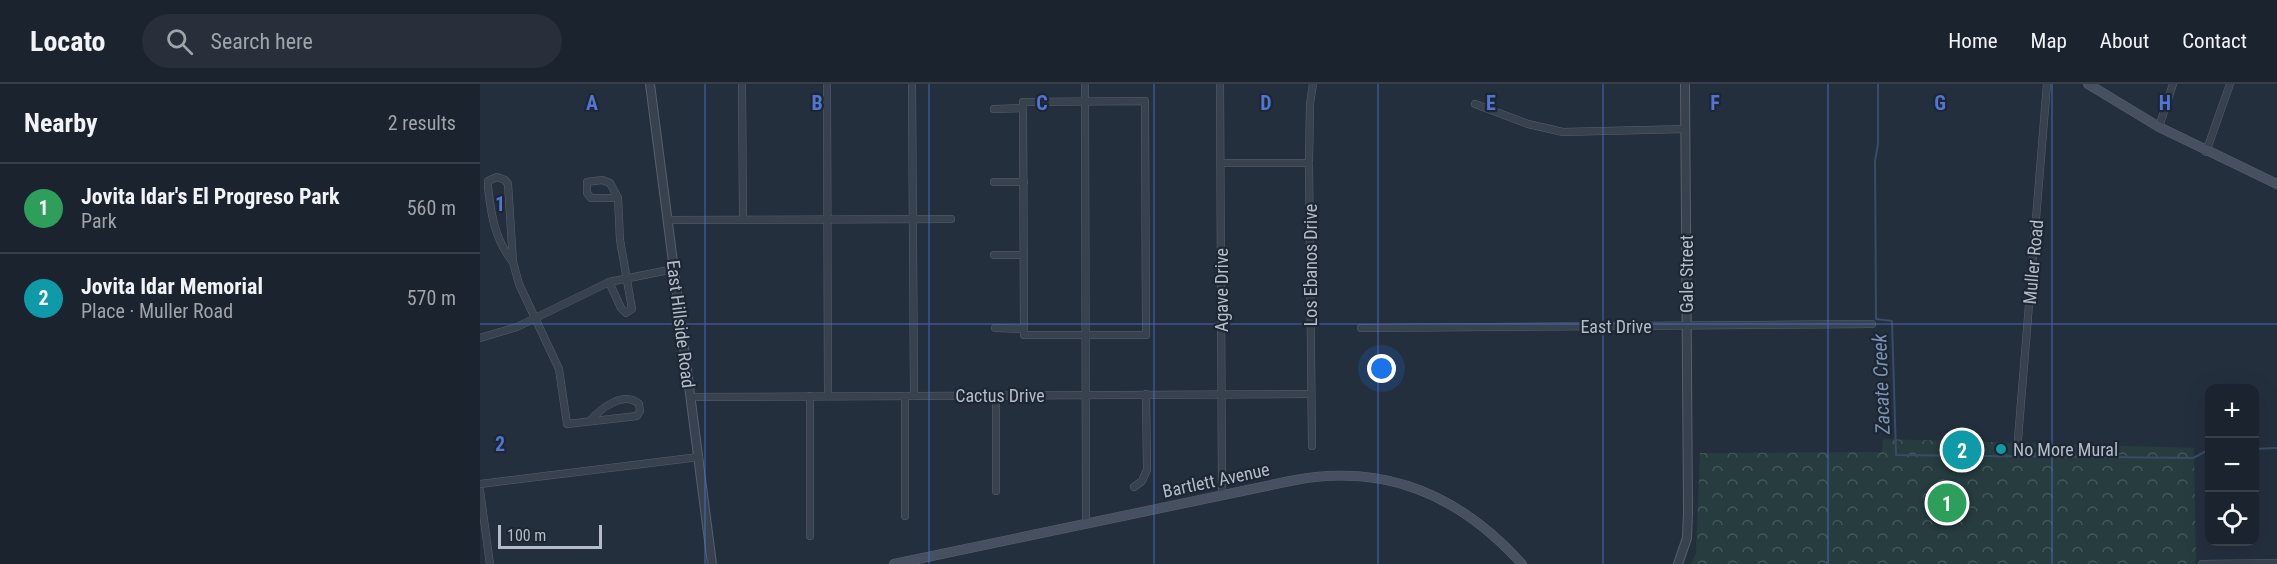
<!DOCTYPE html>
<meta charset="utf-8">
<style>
:root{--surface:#1b232e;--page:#282f3a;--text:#f1f3f6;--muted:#a0a4aa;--line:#39404a;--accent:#2563eb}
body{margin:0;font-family:"Roboto Condensed",sans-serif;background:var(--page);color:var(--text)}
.controls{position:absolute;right:18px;bottom:18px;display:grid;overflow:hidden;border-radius:12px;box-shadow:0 6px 24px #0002}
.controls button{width:54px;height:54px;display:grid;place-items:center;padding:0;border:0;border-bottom:2px solid var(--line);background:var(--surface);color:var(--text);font:30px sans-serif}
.scale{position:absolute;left:18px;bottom:15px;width:104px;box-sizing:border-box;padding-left:6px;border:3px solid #b4bcc9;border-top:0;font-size:16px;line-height:21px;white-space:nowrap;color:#b4bcc9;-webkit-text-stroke:4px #1d2633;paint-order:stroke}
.you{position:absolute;left:902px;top:285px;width:21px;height:21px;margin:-15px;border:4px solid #fff;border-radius:50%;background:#1a73e8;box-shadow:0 0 0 9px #1a73e833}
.badge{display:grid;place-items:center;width:39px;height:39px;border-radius:50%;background:var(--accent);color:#fff;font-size:20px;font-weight:700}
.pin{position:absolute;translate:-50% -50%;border:3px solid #fff;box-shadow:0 2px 6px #0006}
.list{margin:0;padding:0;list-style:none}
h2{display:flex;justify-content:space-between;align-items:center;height:78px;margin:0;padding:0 24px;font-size:26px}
h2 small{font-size:20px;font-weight:400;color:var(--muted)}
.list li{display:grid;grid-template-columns:39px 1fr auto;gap:18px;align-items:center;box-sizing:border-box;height:90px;padding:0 24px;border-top:2px solid var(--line)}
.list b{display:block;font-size:22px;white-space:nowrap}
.list p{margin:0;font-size:20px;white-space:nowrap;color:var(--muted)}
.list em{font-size:20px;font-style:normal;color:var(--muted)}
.icon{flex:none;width:33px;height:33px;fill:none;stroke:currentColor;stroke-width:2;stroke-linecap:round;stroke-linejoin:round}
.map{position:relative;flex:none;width:1797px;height:480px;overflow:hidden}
header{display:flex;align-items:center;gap:36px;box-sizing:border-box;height:84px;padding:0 30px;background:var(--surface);border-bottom:2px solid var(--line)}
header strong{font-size:28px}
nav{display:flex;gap:33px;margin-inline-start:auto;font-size:21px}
.search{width:420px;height:54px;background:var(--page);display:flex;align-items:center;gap:15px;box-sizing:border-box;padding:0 21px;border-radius:33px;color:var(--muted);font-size:22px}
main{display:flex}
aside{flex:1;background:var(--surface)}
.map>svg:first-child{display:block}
.park{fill:url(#park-crowns)}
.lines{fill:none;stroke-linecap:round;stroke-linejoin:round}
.stream{stroke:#394c67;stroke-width:2}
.minor-casing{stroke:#565f6c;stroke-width:8}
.tertiary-casing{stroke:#565f6c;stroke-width:10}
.secondary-casing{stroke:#565f6c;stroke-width:10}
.minor{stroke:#38414e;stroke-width:7}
.tertiary{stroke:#38414e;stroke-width:8}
.secondary{stroke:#465061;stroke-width:9}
.grid{fill:none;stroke:#5274d3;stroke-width:1.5;stroke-opacity:0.55}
.culture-dot{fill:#0f9aa8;stroke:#1d2633;stroke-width:2}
.labels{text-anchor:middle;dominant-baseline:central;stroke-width:4.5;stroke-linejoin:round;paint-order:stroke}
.street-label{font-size:18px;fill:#b4bcc9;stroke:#1d2633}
.poi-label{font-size:18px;fill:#b4bcc9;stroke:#1d2633;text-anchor:start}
.water-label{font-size:20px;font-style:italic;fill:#7c92b1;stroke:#1d2633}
.grid-label{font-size:20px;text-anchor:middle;font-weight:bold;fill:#5274d3;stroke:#1d2633;stroke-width:4.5;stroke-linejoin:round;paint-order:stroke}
</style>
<header>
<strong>Locato</strong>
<div class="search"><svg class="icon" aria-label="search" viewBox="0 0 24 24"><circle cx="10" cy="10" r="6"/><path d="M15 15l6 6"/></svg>Search here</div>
<nav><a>Home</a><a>Map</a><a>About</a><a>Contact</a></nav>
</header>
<main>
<aside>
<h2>Nearby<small>2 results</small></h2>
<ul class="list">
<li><span class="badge" style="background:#2e9e5b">1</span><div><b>Jovita Idar's El Progreso Park</b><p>Park</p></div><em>560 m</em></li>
<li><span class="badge" style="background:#0f9aa8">2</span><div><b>Jovita Idar Memorial</b><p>Place · Muller Road</p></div><em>570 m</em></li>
</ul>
</aside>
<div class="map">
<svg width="1797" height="480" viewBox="0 0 1797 480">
<defs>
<pattern id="park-crowns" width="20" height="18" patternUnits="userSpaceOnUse" patternTransform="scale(1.5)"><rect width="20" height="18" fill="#263c3f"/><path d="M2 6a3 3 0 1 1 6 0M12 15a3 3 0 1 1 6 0" fill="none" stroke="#435659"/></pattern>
</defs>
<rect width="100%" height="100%" fill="#242f3e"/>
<path class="park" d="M1403,355l311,9 2,116h-505l5,-11 4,-100 182,-1z"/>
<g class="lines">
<g class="stream">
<path d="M1398,0v60l-3,17 1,158 16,2 4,134 297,3 17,-9"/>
<path d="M1774,365l23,-1"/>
</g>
<g class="minor-casing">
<g id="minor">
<path d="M262,0l1,135"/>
<path d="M347,0l1,312"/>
<path d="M432,0l2,312"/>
<path d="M605,0l1,440"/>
<path d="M740,0l2,411"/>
<path d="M665,17l1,234h-122l-1,-233z"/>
<path d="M995,20l53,20 35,8 122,-3"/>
<path d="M514,25l29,-1"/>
<path d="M1679,43l14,-43"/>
<path d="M1726,68l24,-68"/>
<path d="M741,79h88"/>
<path d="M514,98h30"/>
<path d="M188,136l283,-1"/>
<path d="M514,171h30"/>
<path d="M33,178c-18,-22 -22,-47 -25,-75v-6l9,-4 8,3 3,4 5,78 6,22 40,85 8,55 70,-8 3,-5 -1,-7c-15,-14 -39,5 -49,17"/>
<path d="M129,198l12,26 5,5 6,-4 -12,-69 -2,-42 -8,-15 -8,-3 -15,2v11l4,5h27"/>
<path d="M515,244l29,1"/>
<path d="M881,244l511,-4"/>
<path d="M0,254l37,-11 92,-45 65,-13"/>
<path d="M516,311v96"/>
<path d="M425,312v120"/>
<path d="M211,313l619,-3"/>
<path d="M1538,355l29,-355"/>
<path d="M832,362l-3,-283 1,-59 3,-20"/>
<path d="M0,400l219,-27"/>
<path d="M654,403l8,-6 5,-11 -1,-76"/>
<path d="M0,407l10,73"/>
<path d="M330,452v-140"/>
<path d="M1722,480l75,-1"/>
</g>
</g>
<g class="tertiary-casing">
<g id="tertiary">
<path d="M170,0l62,480"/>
<path d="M1198,480l9,-26 1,-26 -3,-428"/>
</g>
</g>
<g class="secondary-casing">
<g id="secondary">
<path d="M1608,0l71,43 118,57"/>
<path d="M414,480l396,-83c94,-19 169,13 232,83"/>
</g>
</g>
<use href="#minor" class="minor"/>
<use href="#tertiary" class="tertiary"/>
<use href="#secondary" class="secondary"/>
</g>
<path class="grid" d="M225,0v480M449,0v480M674,0v480M898,0v480M1123,0v480M1348,0v480M1572,0v480M0,240h1797"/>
<circle class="culture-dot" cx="1521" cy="365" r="6"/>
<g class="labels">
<g class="street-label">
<text transform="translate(1553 178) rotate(-85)">Muller Road</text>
<text transform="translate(830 181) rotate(-90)">Los Ebanos Drive</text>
<text transform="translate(1206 190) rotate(-90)">Gale Street</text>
<text transform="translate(741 206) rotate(-90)">Agave Drive</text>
<text transform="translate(201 240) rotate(83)">East Hillside Road</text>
<text x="1136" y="242">East Drive</text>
<text x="520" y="311">Cactus Drive</text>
<text transform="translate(736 396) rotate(-12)">Bartlett Avenue</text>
</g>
<g class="poi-label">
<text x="1533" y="365">No More Mural</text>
</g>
<g class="water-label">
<text transform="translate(1401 300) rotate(-92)">Zacate Creek</text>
</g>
</g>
<g class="grid-label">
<text x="112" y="26">A</text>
<text x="337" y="26">B</text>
<text x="562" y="26">C</text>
<text x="786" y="26">D</text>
<text x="1011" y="26">E</text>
<text x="1235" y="26">F</text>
<text x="1460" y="26">G</text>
<text x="1685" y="26">H</text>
<text x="20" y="127">1</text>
<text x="20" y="367">2</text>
</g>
</svg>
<div class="controls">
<button>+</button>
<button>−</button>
<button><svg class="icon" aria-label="locate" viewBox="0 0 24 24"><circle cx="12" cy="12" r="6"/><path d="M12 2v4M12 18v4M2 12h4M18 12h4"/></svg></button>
</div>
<div class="scale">100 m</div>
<div class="you"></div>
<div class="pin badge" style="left:1467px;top:419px;background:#2e9e5b">1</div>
<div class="pin badge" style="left:1482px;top:366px;background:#0f9aa8">2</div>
</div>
</main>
